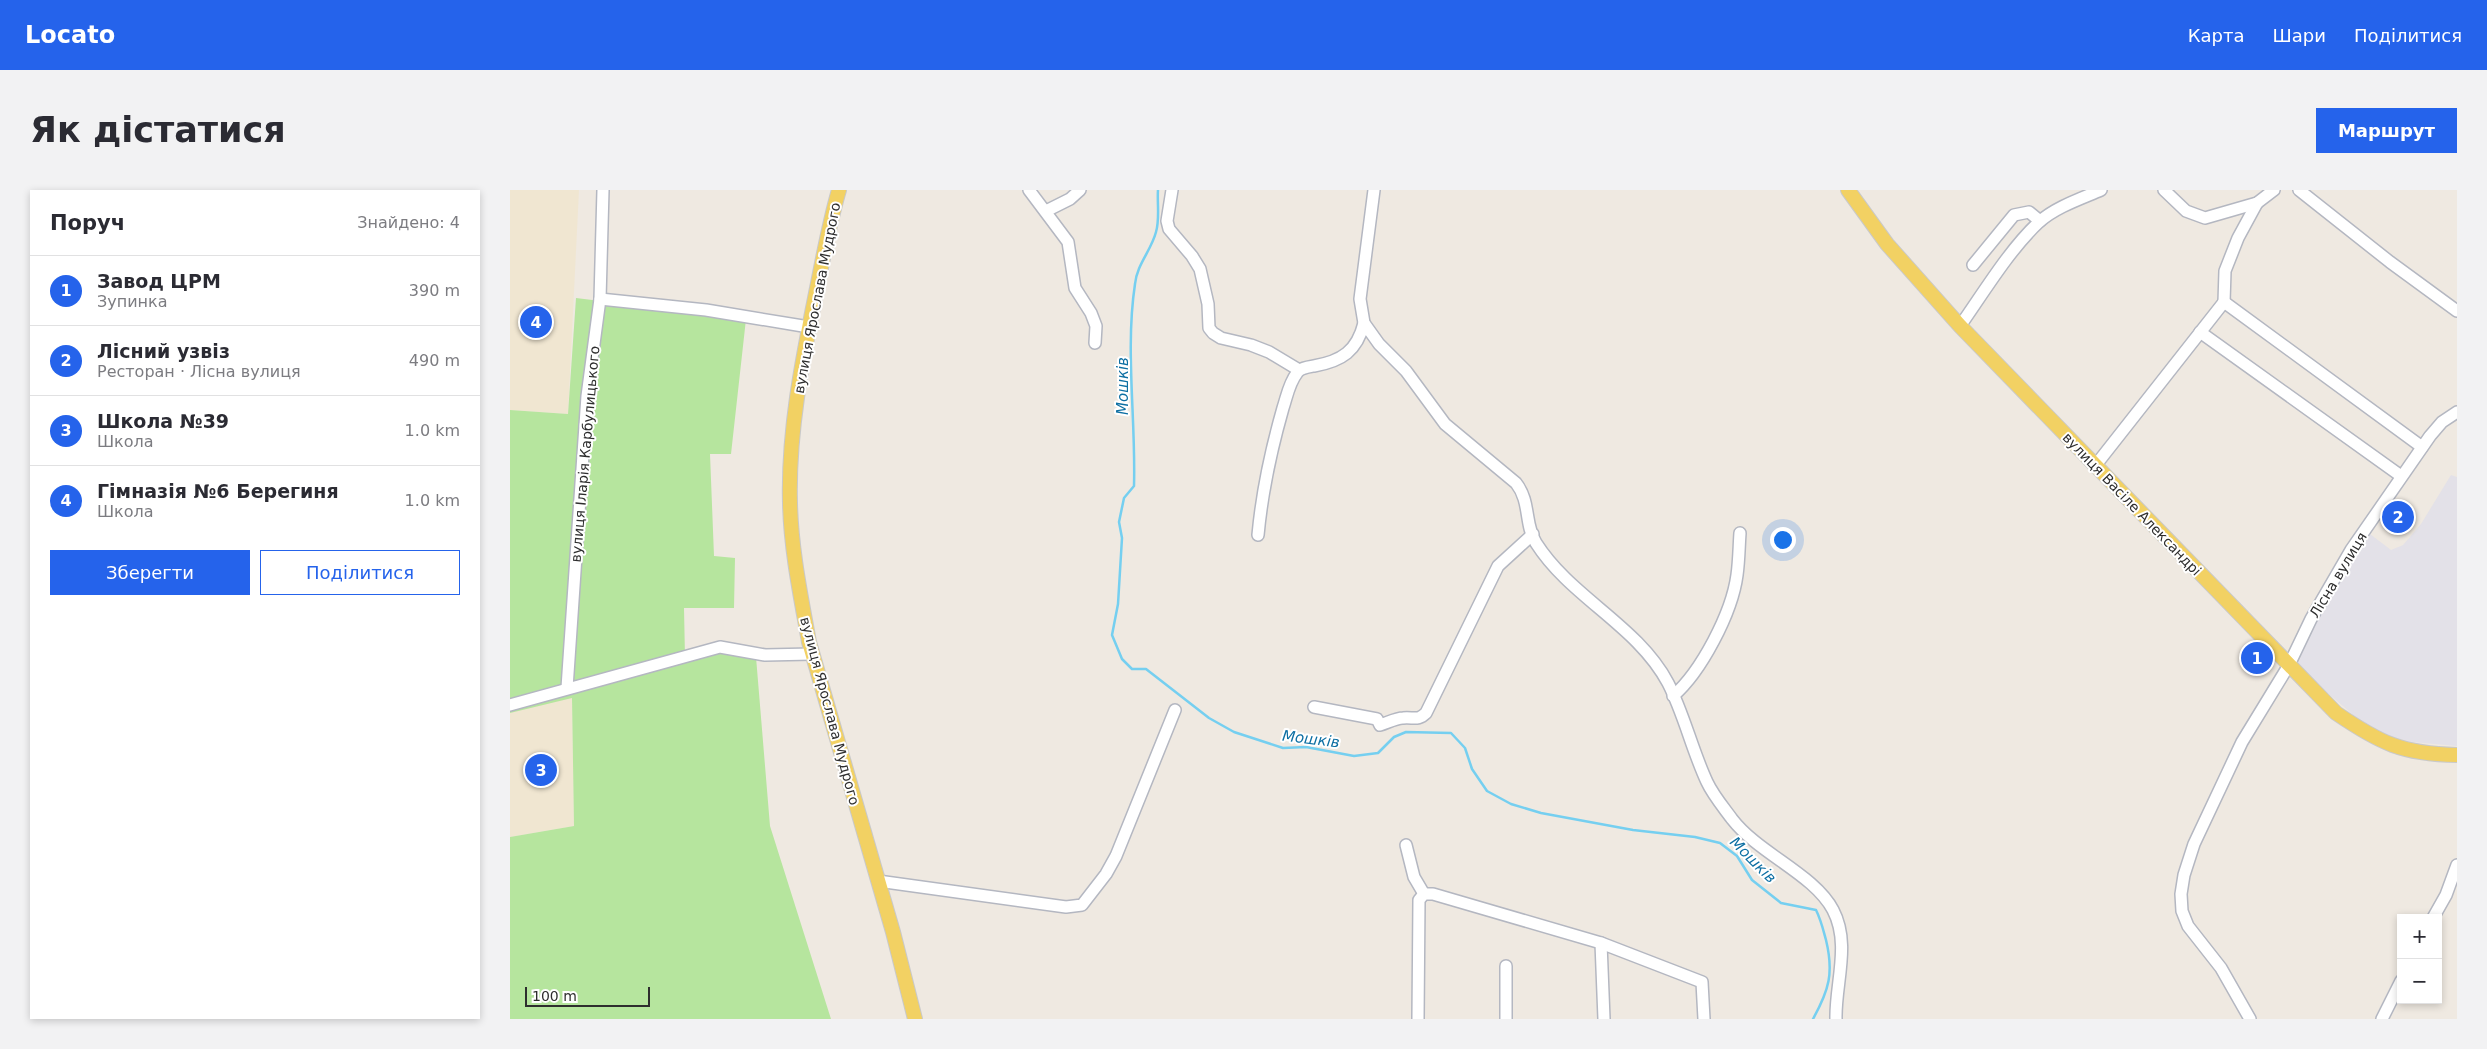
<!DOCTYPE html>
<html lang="uk">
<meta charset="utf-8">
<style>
:root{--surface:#fff;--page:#f2f2f3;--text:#2b2b33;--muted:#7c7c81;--line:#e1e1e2;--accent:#2563eb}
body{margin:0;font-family:"DejaVu Sans",sans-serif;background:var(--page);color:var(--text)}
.controls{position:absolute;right:15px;bottom:15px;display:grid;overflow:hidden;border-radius:0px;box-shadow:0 2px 8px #0003}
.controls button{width:45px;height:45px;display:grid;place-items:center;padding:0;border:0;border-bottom:1px solid var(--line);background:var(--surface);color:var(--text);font:25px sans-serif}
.scale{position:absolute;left:15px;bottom:12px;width:125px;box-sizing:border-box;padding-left:5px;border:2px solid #2e2e2e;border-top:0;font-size:14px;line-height:18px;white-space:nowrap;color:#2e2e2e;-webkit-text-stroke:4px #fff;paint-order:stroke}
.you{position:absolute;left:1272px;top:349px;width:18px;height:18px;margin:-12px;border:4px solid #fff;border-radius:50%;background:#1a73e8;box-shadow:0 0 0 8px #1a73e833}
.badge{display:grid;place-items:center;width:32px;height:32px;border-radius:50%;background:var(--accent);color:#fff;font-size:16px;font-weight:700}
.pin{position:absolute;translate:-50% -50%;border:2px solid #fff;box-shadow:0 1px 5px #0006}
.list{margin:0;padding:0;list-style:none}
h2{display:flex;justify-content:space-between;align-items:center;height:65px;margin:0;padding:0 20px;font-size:21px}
h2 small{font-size:16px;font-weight:400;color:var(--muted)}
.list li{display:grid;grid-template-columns:32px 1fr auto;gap:15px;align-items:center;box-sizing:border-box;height:70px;padding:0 20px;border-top:1px solid var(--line)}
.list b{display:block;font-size:19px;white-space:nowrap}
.list p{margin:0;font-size:16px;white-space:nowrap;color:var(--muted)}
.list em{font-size:16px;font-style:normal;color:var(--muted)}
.actions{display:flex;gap:10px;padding:15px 20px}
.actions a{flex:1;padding:11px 0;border:1px solid var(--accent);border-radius:0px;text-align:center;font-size:18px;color:var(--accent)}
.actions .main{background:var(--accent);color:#fff}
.map{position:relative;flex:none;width:1947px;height:829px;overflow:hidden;border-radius:0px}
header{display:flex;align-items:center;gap:30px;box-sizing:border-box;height:70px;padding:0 25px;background:var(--accent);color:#fff}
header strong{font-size:24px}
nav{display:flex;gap:28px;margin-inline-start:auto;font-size:18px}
.intro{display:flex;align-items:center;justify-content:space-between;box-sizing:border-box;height:120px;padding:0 30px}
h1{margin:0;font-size:35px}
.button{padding:12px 22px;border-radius:0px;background:var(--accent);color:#fff;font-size:18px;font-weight:700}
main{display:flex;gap:30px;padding:0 30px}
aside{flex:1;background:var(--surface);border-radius:0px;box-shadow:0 2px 8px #0003}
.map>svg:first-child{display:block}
.industrial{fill:#e3e1e8}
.education{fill:#f0e6d1}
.green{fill:#b6e59e}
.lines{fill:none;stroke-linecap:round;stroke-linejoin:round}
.stream{stroke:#75cff0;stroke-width:2.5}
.minor-casing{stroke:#b4b7c1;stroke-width:14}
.major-casing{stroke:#c9c9c9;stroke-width:16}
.minor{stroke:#fff;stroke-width:11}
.major{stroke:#f2d163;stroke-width:14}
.labels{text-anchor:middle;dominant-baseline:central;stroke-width:4;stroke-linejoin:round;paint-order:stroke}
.street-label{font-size:14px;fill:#2e2e2e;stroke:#fff}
.water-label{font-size:15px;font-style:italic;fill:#0d6fa3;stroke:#fff}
</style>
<header>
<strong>Locato</strong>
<nav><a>Карта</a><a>Шари</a><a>Поділитися</a></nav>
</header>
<div class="intro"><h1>Як дістатися</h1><a class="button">Маршрут</a></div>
<main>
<aside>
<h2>Поруч<small>Знайдено: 4</small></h2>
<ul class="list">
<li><span class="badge">1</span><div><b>Завод ЦРМ</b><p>Зупинка</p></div><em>390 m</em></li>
<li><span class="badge">2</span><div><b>Лісний узвіз</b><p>Ресторан · Лісна вулиця</p></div><em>490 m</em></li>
<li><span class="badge">3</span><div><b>Школа №39</b><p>Школа</p></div><em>1.0 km</em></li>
<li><span class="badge">4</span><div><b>Гімназія №6 Берегиня</b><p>Школа</p></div><em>1.0 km</em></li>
</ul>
<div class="actions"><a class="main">Зберегти</a><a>Поділитися</a></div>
</aside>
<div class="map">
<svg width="1947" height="829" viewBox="0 0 1947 829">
<rect width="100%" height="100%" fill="#efe9e1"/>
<path class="industrial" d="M1941,285l6,2v269l-45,-4 -39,-10 -81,-70 74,-131 25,19 12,-5 18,-21z"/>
<g class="education">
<path d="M0,0h69l-11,224 -58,-4z"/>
<path d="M62,507l2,129 -64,11v-124z"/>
</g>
<path class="green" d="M66,108l170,21 -15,135h-21l4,102 21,2 -1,50h-50l1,50 39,-6 32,5 14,169 61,193h-321v-182l64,-11 -2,-128 -62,15v-303l58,4z"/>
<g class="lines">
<path class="stream" d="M648,0c-1,13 2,29 -2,42 -5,19 -19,32 -21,52 -10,66 1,135 -1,202l-10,12 -5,24 3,16 -4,66 -6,31 10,24 10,10h14l63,49 25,14 49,16 23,-1 48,9 24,-3 16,-16 12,-5 45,1 14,15 7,21 15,22 24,13 30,9 92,17 62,7 25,6 17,13 15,24 29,23 35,7c5,10 7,19 10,30 8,33 3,50 -13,79"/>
<g class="minor-casing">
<g id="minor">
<path d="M519,0l39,52 7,46 16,25 5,13 -1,17"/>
<path d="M662,0l-5,31 2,8 23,27 8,13 8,35 1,24 4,5 8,5 30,7 18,7 30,18"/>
<path d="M864,0l-14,109 4,24 15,21 27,27 39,53 71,59c15,19 8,41 20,60 35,55 101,82 132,140 16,31 24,67 39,99 6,13 17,26 25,37 27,35 82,55 101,91 18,34 2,74 3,109"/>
<path d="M1654,0l22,21 19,7 52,-15 17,-13"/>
<path d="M1789,0l91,72 67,49"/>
<path d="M536,21l24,-12 10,-9"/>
<path d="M1463,75l41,-50 15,-3 11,9"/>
<path d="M90,109l106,11 103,17"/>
<path d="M1714,112l198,145"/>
<path d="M1714,112l1,-31 13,-33 19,-35"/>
<path d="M1450,136c24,-34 49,-76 79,-104 17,-15 41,-23 62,-32"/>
<path d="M1690,142l201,144"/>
<path d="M1585,276l129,-164"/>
<path d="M748,345c4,-43 13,-85 25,-127 4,-12 6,-25 14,-35 3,-5 11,-6 17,-7 28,-5 43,-15 50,-43"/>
<path d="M57,498l20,-292 13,-97 3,-109"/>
<path d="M1163,506c28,-24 59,-83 64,-121 2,-14 2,-28 3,-42"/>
<path d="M0,515l210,-58 45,8 47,-1"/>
<path d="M804,517l63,12 3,6c7,-2 16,-7 23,-7 11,-1 15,3 23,-5l72,-147 35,-32"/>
<path d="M896,655l8,32 10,17"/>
<path d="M368,691l188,26 16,-2 24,-31 10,-18 59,-146"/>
<path d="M1923,728l13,-23 11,-30"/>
<path d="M1091,753l3,76"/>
<path d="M908,829l1,-119 5,-6h9l168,49 101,39 2,37"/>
<path d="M996,829v-53"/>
<path d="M1740,829l-29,-51 -33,-42 -6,-15 -1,-17 3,-19 10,-31 48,-102 47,-77 22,-46 40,-69 79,-114 12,-14 15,-10"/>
<path d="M1872,829l19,-38"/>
</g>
</g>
<g class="major-casing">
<g id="major">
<path d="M329,0c-10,34 -16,69 -23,103 -14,69 -28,140 -26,210 1,47 11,94 19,139l84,290 22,87"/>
<path d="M1338,0l39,54 73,82 376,387c44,30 66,41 121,42"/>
</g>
</g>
<use href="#minor" class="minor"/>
<use href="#major" class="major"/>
</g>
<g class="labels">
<g class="street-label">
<text transform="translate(307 108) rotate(-79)">вулиця Ярослава Мудрого</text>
<text transform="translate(75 264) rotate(-85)">вулиця Іларія Карбулицького</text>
<text transform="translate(1622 314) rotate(46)">вулиця Васіле Александрі</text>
<text transform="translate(1828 385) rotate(-59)">Лісна вулиця</text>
<text transform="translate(320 521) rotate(75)">вулиця Ярослава Мудрого</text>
</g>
<g class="water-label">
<text transform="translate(613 196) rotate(-90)">Мошків</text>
<text transform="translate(801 549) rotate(7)">Мошків</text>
<text transform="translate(1243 670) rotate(45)">Мошків</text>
</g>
</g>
</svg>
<div class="controls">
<button>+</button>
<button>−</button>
</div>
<div class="scale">100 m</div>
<div class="you"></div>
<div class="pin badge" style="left:1747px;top:468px">1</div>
<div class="pin badge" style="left:1888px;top:327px">2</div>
<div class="pin badge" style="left:31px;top:580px">3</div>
<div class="pin badge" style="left:26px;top:132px">4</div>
</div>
</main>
